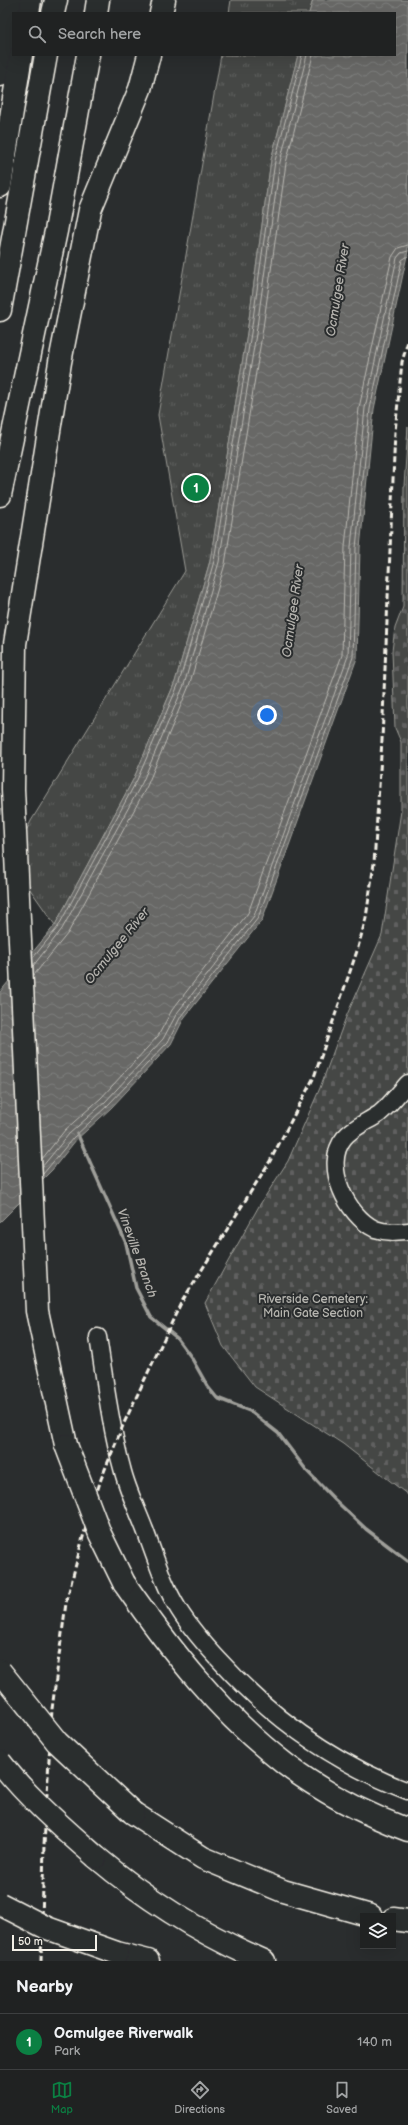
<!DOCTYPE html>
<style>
:root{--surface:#202222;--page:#2d2f2f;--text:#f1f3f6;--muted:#a2a4a5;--line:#3d3f40;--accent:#0b8043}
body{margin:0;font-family:"Balsamiq Sans",sans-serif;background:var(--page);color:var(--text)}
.controls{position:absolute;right:12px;bottom:12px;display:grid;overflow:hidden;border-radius:0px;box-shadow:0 4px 16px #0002}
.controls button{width:36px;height:36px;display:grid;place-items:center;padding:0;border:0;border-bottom:1px solid var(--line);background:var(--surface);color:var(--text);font:20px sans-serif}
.scale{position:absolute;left:12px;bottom:10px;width:85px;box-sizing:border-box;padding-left:4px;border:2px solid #f4f1e8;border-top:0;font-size:11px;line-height:14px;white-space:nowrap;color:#f4f1e8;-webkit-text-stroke:3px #2a2d2e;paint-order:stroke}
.you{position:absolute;left:267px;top:715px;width:14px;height:14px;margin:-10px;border:3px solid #fff;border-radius:50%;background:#1a73e8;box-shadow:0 0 0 6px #1a73e833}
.badge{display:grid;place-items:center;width:26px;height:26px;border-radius:50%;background:var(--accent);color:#fff;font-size:13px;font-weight:700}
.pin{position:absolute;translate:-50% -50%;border:2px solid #fff;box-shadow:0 1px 4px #0006}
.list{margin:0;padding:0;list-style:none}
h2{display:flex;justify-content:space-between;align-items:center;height:52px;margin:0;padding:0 16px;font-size:17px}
h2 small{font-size:13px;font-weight:400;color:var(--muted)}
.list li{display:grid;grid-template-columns:26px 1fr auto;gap:12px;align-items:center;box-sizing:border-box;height:56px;padding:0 16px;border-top:1px solid var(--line)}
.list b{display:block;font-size:15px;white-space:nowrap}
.list p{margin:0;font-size:13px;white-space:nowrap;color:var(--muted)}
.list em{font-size:13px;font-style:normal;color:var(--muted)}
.icon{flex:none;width:22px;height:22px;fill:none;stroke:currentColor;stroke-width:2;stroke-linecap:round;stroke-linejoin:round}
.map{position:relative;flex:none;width:408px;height:1961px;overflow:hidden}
.search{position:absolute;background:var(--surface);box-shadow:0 4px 16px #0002;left:12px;right:12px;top:12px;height:44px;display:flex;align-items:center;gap:10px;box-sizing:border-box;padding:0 14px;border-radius:0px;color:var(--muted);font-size:15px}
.sheet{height:108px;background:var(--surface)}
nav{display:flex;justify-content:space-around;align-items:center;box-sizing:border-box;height:56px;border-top:1px solid var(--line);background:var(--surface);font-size:11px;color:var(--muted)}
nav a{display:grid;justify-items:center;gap:2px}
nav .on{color:var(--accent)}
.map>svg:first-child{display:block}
.cemetery{fill:url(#cemetery-stones);stroke:#9c9c96}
.park{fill:url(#park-tufts);stroke:#9c9c96}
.water{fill:url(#water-waves);stroke:#9f9f9a}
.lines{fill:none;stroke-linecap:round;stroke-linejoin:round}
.shore{stroke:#bcbab4;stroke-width:1}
.stream{stroke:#9f9f9a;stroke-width:3.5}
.minor-casing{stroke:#f4f1e8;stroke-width:19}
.highway-casing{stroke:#f4f1e8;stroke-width:25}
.minor{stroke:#2a2d2e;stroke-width:16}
.highway{stroke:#2a2d2e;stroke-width:22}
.rail{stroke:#f4f1e8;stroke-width:3;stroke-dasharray:6 3;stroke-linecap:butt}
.highway-bridge-casing{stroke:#f4f1e8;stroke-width:25;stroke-linecap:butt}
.highway-bridge{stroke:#2a2d2e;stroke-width:22}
.labels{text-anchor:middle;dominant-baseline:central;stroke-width:4;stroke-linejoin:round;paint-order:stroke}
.park-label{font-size:12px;fill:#b6b5af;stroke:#2a2d2e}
.water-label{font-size:13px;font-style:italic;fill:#b5b3ae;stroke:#2a2d2e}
</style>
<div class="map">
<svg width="408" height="1961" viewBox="0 0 408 1961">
<defs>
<pattern id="cemetery-stones" width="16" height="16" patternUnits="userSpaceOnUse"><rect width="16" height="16" fill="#444645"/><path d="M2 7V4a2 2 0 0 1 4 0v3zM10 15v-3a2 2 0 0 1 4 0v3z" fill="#606160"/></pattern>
<pattern id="park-tufts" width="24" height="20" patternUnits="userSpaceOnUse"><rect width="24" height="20" fill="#444645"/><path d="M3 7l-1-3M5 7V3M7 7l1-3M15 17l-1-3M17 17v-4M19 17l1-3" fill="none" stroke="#606160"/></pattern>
<pattern id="water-waves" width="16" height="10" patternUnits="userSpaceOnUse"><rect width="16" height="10" fill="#676866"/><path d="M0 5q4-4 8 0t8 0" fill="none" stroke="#7d7e7c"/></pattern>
</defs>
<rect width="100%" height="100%" fill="#2a2d2e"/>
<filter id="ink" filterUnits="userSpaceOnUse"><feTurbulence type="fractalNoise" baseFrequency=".025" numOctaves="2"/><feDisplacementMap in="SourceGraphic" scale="8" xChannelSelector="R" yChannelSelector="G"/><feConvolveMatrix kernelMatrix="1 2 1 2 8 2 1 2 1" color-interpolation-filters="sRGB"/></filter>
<g filter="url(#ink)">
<path class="cemetery" d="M408,427v1068l-65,-51 -88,-57 -32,-41 -18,-43 54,-97 29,-45 32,-73 26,-71 36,-82 19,-124v-69l-6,-14 -3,-77 3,-23 8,-21 1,-121z"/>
<g class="park">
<path d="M231,0h82l-4,13h-80z"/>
<path d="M221,55h77l-27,105 -24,173 -37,228 -35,121 -41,96 -79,147 -44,-63 20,-41 154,-250 -27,-156z"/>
</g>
<path class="water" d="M313,0h95v251l-34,158 -14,139 -3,110 -95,262 -78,98 -13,26 -60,64 -35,32 -24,30 -52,52v-230l55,-67 79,-147 41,-96 35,-121 37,-228 24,-173 27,-105h97v-42h-86z"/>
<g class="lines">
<g class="shore">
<path d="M33,958l25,-31 79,-147 42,-97 35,-122 37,-228 24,-172 27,-106"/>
<path d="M33,966l29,-37 80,-146 42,-98 35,-123 37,-228 24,-172 27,-107"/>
<path d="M34,975l34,-42 79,-147 42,-100 36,-122 37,-229 24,-172 27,-108"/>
<path d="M42,1159l23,-29 36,-32 57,-62 14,-26 76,-97 94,-258 3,-108 14,-139 33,-151 6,-9 10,-3"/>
<path d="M42,1167l27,-33 36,-32 58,-63 14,-26 77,-97 94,-260 3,-109 14,-139 32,-150 4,-5 7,-2"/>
<path d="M43,1174l30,-36 35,-33 60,-63 13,-26 77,-98 95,-261 3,-109 14,-139 32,-149 6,-4"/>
</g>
<path class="stream" d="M77,1133l49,110 10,45 15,29 26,21 14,19 17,30 9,11 33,13 28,22 29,38 28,29 31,29 42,32"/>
<g class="minor-casing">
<g id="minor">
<path d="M408,1083c-9,10 -18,22 -29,31 -12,8 -26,13 -35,24 -22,27 3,78 31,91 12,4 21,3 33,2"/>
<path d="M98,1337c7,43 12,88 24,131 5,21 15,41 23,62 10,27 19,56 34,80 12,19 27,36 42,52 53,58 113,101 187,129"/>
</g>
</g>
<g class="highway-casing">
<g id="highway">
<path d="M28,13l2,-13"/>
<path d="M53,13l3,-13"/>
<path d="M96,13l2,-13"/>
<path d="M161,13l3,-13"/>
<path d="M0,75l10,-75"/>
<path d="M0,186l21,-131"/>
<path d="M0,310l46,-255"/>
<path d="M0,495l56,-264 32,-176"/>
<path d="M66,1445l-29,-134 -24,-522 2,-145 45,-282 30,-152 50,-121 9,-34"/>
<path d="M124,1583c46,66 96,131 161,181 37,28 80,50 123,66"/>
<path d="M133,1813l70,45 80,33 88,25"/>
<path d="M96,1857c51,43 107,78 168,104"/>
<path d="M393,1919l15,2"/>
<path d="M117,1953l31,8"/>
</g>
</g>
<use href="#minor" class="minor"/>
<use href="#highway" class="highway"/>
<path class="rail" d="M41,1961l3,-116 8,-136 14,-106 17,-66 18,-58 23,-56 57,-120 89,-142 44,-84 43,-126 9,-33 8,-55 8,-123 13,-308 7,-70 6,-21"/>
<g class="highway-bridge-casing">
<g id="highway-bridge">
<path d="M66,1445l34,89 24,49"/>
<path d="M0,1671l57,71 76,71"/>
<path d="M0,1762c28,36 62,65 96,95"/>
<path d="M0,1904l47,24 70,25"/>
</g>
</g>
<use href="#highway-bridge" class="highway-bridge"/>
</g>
</g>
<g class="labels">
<g class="park-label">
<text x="313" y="1299">Riverside Cemetery:<tspan x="313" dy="14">Main Gate Section</tspan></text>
</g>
<g class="water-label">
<text transform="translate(338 290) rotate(-81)">Ocmulgee River</text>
<text transform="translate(293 611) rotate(-82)">Ocmulgee River</text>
<text transform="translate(117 946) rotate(-51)">Ocmulgee River</text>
<text transform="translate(137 1253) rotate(70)">Vineville Branch</text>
</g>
</g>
</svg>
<div class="controls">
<button><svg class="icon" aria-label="layers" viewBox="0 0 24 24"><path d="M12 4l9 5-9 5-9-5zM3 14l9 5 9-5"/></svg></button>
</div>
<div class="scale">50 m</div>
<div class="you"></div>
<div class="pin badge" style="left:196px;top:488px">1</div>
<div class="search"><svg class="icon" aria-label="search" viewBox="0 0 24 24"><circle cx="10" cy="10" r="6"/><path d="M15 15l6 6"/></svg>Search here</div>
</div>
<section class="sheet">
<h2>Nearby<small></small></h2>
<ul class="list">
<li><span class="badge">1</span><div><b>Ocmulgee Riverwalk</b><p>Park</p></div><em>140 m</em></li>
</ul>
</section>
<nav>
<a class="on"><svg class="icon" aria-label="map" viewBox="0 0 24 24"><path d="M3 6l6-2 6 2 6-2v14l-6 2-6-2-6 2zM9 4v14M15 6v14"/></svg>Map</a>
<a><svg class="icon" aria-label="directions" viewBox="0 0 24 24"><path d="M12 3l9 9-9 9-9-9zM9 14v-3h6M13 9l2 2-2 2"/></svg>Directions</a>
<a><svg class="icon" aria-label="saved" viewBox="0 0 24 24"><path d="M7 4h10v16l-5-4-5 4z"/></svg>Saved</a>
</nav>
